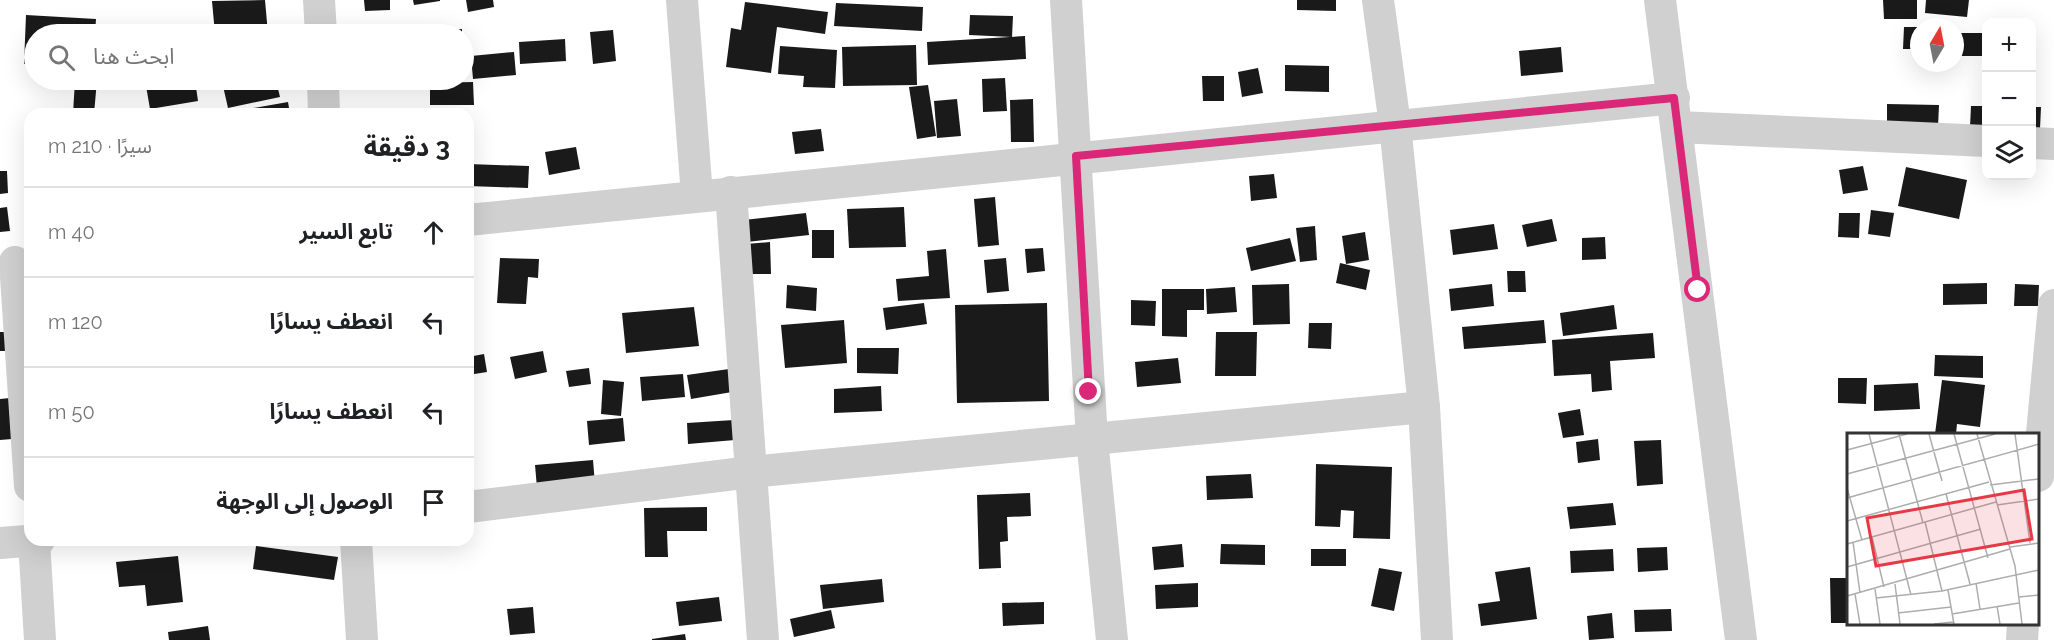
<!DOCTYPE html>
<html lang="ar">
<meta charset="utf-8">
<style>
:root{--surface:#fff;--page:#f2f2f2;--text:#202124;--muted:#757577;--line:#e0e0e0}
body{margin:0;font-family:Raleway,"Noto Sans Arabic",sans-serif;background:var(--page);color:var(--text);direction:rtl}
.controls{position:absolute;right:18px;top:18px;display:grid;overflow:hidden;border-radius:12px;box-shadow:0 6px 24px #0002}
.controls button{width:54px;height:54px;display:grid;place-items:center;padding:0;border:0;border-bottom:2px solid var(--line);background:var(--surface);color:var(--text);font:30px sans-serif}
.compass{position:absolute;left:1910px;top:18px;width:54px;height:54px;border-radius:50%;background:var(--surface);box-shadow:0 6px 24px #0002;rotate:10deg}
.stop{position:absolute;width:18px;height:18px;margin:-14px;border:4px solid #db2777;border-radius:50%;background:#fff}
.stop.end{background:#db2777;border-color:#fff;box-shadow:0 2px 6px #0008}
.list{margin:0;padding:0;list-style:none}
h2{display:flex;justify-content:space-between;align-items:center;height:78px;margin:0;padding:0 24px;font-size:26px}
h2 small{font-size:20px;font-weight:400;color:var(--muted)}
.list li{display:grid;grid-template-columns:39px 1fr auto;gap:18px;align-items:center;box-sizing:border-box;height:90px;padding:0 24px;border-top:2px solid var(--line)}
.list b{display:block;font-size:22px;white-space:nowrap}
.list em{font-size:20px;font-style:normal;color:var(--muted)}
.icon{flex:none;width:33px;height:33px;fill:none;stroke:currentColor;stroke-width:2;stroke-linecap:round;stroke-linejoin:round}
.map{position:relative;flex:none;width:2054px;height:640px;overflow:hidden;direction:ltr}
.search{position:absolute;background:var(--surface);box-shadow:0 6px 24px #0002;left:24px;top:24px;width:450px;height:66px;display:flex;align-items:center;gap:15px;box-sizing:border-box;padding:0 21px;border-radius:33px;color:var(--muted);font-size:22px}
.panel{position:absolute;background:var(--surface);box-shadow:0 6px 24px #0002;left:24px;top:108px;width:450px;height:438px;border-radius:18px;direction:rtl}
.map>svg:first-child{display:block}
.building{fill:#1a1a1a}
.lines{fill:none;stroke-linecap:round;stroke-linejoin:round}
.street{stroke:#d0d0d0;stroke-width:32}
.route{stroke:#db2777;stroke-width:8}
.inset-road{fill:none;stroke:#adadad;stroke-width:1.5}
.view{fill:#e63946;fill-opacity:0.15;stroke:#e63946;stroke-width:3}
.inset-edge{fill:none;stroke:#333;stroke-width:3}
</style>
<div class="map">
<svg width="2054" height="640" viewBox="0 0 2054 640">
<rect width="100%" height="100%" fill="#fff"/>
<g class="building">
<path d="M265,0l3,34h-53l-3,-33z"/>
<path d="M364,0h26v10l-25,1z"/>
<path d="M413,0h27v1l-26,4z"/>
<path d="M466,0h27l1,7 -26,5z"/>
<path d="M1297,0h39v11l-39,-1z"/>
<path d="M1883,0h34v19h-33z"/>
<path d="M1926,0h43l-2,17 -42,-4z"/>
<path d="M745,2l83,10 -3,22 -48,-7 -6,46 -45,-6 5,-39 10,2z"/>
<path d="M836,3l87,4 -1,24 -88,-5z"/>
<path d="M26,15l70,4 -1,15h-61v30h-10z"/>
<path d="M970,15l43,1 -1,21 -43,-2z"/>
<path d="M1904,27h15v22h-16z"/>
<path d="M462,29v5h-45v-1z"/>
<path d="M613,30l3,31 -23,3 -3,-32z"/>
<rect x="1955" y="33" width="31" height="23"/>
<path d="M1025,36l1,23 -98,6 -1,-23z"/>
<path d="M565,39l1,22 -46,3 -1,-22z"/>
<path d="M916,45l1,40 -74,1 -1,-39z"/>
<path d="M780,46l57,4 -2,38 -32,-1 1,-11 -26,-2z"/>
<path d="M1561,47l2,25 -42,4 -2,-25z"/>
<path d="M514,52l2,23 -43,4 -2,-23z"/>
<path d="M1285,65l44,1v26l-44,-1z"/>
<path d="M1258,68l5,25 -21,4 -4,-25z"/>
<path d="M1202,76h22v25h-21z"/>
<path d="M1005,78l2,33 -24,1 -1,-33z"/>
<path d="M75,80h22l-3,34h-21z"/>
<path d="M145,80h50l3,21 -48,8z"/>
<path d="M255,80h21l4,17 -52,11 -5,-22z"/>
<path d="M473,82l1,23h-44v-22z"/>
<path d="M928,85l8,51 -19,3 -8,-52z"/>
<path d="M957,99l4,37 -24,2 -3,-37z"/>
<path d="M1033,99l1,43h-23l-1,-42z"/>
<path d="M288,102l2,12h-41l-1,-5z"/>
<path d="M1887,104l52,1 -1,22 -51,-1z"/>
<path d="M1971,106h15v22l-16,-1z"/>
<path d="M2032,107h9l-1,22h-8z"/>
<path d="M224,108v6h-41v-3z"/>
<path d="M821,129l3,22 -29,3 -3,-22z"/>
<path d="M576,147l4,22 -31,6 -4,-23z"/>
<path d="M468,164l61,2 -1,22 -60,-2z"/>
<path d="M1863,166l5,24 -25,4 -4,-24z"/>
<path d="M1906,167l61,13 -8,39 -61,-13z"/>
<path d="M0,171h7l1,22 -8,1z"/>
<path d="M1274,174l3,24 -26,3 -2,-25z"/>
<path d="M995,197l4,48 -21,2 -4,-48z"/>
<path d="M7,207l3,24 -10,1v-24z"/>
<path d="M904,207l2,40 -57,1 -2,-39z"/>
<path d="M24,208h6v20h-5z"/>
<path d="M1871,210l23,3 -4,24 -22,-3z"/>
<path d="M806,213l3,22 -62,7 -3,-22z"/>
<path d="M1839,213h21l-1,25 -21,-1z"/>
<path d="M1552,219l5,22 -30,6 -5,-22z"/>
<path d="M1494,224l4,25 -45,6 -3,-25z"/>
<path d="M1315,226l2,34 -17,2 -4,-34z"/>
<rect x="812" y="230" width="22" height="28"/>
<path d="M1365,232l4,28 -23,4 -4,-28z"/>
<path d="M1605,237l1,22 -24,1v-22z"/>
<path d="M1290,238l6,23 -45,10 -5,-23z"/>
<path d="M770,242l1,32h-24l-1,-30z"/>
<path d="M1043,248l2,23 -18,2 -2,-24z"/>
<path d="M946,249l4,49 -52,3 -2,-22 33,-3 -2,-25z"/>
<path d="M500,258l39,1 -1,19 -10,-1 -2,27 -29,-1z"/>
<path d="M1006,258l3,33 -22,2 -3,-33z"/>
<path d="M1340,263l30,7 -4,20 -30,-7z"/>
<path d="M1507,271h18l1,21h-18z"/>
<path d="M1987,283v21l-44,1v-21z"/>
<path d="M1289,284l1,40 -37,1 -1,-40z"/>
<path d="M1492,284l2,22 -43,5 -2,-22z"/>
<path d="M2015,284l24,1 -1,21h-24z"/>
<path d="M787,285l30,3 -1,23 -30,-3z"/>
<path d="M1235,287l2,25 -30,2 -1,-25z"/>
<path d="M1162,289h42v21h-17v27l-25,-1z"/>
<path d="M1131,300l25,1 -1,25 -24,-1z"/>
<path d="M924,303l3,21 -41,6 -3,-22z"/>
<path d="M1047,303l2,98 -92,2 -2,-98z"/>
<path d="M1614,305l3,24 -54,7 -3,-23z"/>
<path d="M694,307l5,39 -73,7 -4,-40z"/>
<path d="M844,320l3,43 -62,5 -4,-43z"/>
<path d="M1544,320l2,23 -82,6 -2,-22z"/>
<path d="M1309,323h23l-1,26 -23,-1z"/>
<path d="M0,332h5l2,19h-7z"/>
<path d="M1216,332h41l-1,44h-41z"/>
<path d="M1653,333l2,25 -45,3 2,29 -20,2 -1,-18 -37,2 -2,-36z"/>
<path d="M857,348h42l-1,26 -41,-1z"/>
<path d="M543,351l4,21 -32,7 -5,-22z"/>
<path d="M484,354l3,18 -19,3v-18z"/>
<path d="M1935,355l48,1v22l-49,-2z"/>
<path d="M1178,358l3,25 -44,4 -2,-25z"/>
<path d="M589,368l2,16 -22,3 -3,-16z"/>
<path d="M729,369l3,23 -41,7 -4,-24z"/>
<path d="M683,374l2,23 -43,4 -2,-24z"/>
<path d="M1838,378h29l-1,26 -28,-1z"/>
<path d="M603,380l21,2 -3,34 -20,-2z"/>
<path d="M1942,380l43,5 -5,42 -23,-3 -1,10h-21z"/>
<path d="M1918,383l2,26 -46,2v-26z"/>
<path d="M881,386l1,25 -48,2v-24z"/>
<path d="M10,398l2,41 -12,1v-41z"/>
<path d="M1580,409l4,26 -21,3 -5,-25z"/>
<path d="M623,418l2,23 -36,4 -2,-24z"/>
<path d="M734,420l1,20 -47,4 -1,-21z"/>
<path d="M1598,439l2,21 -22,3 -2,-21z"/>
<path d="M1661,440l2,44 -26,2 -3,-45z"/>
<path d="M593,460l2,24 -58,4 -2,-23z"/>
<path d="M1316,464l76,3 -2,72 -37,-1 1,-27 -13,-1 -1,17 -25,-1z"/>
<path d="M1251,474l2,24 -46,2 -1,-24z"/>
<path d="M1030,493l1,23 -24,1 1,24 -8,1 1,26 -22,1 -2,-74z"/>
<path d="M1613,503l3,22 -46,4 -3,-22z"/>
<path d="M707,507v24h-40l1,26h-23l-1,-49z"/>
<path d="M1182,544l2,23 -30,3 -2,-23z"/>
<path d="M1221,544l44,1v20l-45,-1z"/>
<path d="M256,546l82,11 -4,23 -81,-11z"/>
<path d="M1667,547l1,23 -30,2 -1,-24z"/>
<rect x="1311" y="549" width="35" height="17"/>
<path d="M1613,549l1,22 -43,2 -1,-22z"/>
<path d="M178,556l5,46 -36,4 -2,-21 -26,2 -3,-25z"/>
<path d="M1530,567l7,52 -56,7 -3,-22 22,-3 -5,-29z"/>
<path d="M1379,568l23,4 -8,39 -23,-5z"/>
<path d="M1830,578h18v45h-17z"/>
<path d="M882,579l2,23 -61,7 -3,-24z"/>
<path d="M1198,583v24l-42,2 -1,-24z"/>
<path d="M719,597l3,24 -43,5 -3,-24z"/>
<path d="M1044,602v22l-41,2 -1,-23z"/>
<path d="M533,607l2,26 -25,2 -3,-26z"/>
<path d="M1671,609l1,22 -37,1 -1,-22z"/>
<path d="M831,610l4,18 -41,9 -4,-18z"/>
<path d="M1612,613l2,25 -25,2 -2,-24z"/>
<path d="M208,626l2,14h-41l-1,-8z"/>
<path d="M685,634l1,6h-34v-1z"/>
</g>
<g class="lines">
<g class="street">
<path d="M319,0l2,34"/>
<path d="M682,0l15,196"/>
<path d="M1066,0l26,439 20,201"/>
<path d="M1378,0l17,125 29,282 13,233"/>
<path d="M1660,0l81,640"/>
<path d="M323,80l1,34"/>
<path d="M1678,127l308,14"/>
<path d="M2032,143l22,1"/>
<path d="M731,192l32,448"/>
<path d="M468,220l1206,-122"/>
<path d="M15,262l15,224"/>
<path d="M2038,476l16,-171"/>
<path d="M468,507l283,-35 673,-65"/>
<path d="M34,540l6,100"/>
<path d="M356,540l6,100"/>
<path d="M0,543l39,-3"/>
<path d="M2022,640l1,-16"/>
</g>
</g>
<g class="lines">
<path class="route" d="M1089,392l-13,-236 598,-58 24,192"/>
</g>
<g transform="translate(1847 433)">
<rect width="192" height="192" fill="#fff"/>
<path class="inset-road" d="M22,1l42,161M52,1l24,89M82,1l13,47M107,1l34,124M130,1l38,132 7,58M168,1l15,109M0,17l60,-16M0,41l148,-40M143,52l49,-6M0,55l15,52M99,61l24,90M0,65l192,-54M150,72l42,-6M0,88l142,-39M78,89l17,69M25,104l12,50M6,109l7,51M0,111l149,-42M163,114l29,-4M0,134l134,-38M129,150l4,26M48,151l5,40M28,156l5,35M101,157l6,34M8,161l5,30M0,163l163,-47M172,164l20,-2M29,165l66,-7 97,-21M150,173l3,18M51,180l53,-6M105,181l67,-11M87,191l19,-2"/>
<path class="view" d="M177,57l8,49 -156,27 -9,-48z"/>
<rect width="192" height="192" class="inset-edge"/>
</g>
</svg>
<div class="controls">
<button>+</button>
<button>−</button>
<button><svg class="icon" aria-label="layers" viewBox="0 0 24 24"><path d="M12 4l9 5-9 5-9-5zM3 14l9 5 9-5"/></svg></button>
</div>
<svg class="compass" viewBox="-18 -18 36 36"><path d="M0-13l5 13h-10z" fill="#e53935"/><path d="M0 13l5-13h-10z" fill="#757577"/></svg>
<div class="stop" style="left:1698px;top:290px"></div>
<div class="stop end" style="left:1089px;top:392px"></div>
<div class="search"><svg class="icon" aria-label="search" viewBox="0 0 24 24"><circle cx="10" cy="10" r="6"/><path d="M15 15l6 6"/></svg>ابحث هنا</div>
<section class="panel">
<h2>3 دقيقة<small>سيرًا · 210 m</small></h2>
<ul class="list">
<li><svg class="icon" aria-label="ahead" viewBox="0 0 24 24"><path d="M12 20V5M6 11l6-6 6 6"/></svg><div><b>تابع السير</b></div><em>40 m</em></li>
<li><svg class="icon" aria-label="left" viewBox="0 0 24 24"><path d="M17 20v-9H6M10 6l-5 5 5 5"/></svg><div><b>انعطف يسارًا</b></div><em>120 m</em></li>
<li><svg class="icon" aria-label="left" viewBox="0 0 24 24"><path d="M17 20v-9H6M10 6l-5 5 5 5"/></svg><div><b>انعطف يسارًا</b></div><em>50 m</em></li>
<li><svg class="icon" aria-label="arrive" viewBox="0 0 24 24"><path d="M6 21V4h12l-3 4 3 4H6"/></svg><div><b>الوصول إلى الوجهة</b></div></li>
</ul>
</section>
</div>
